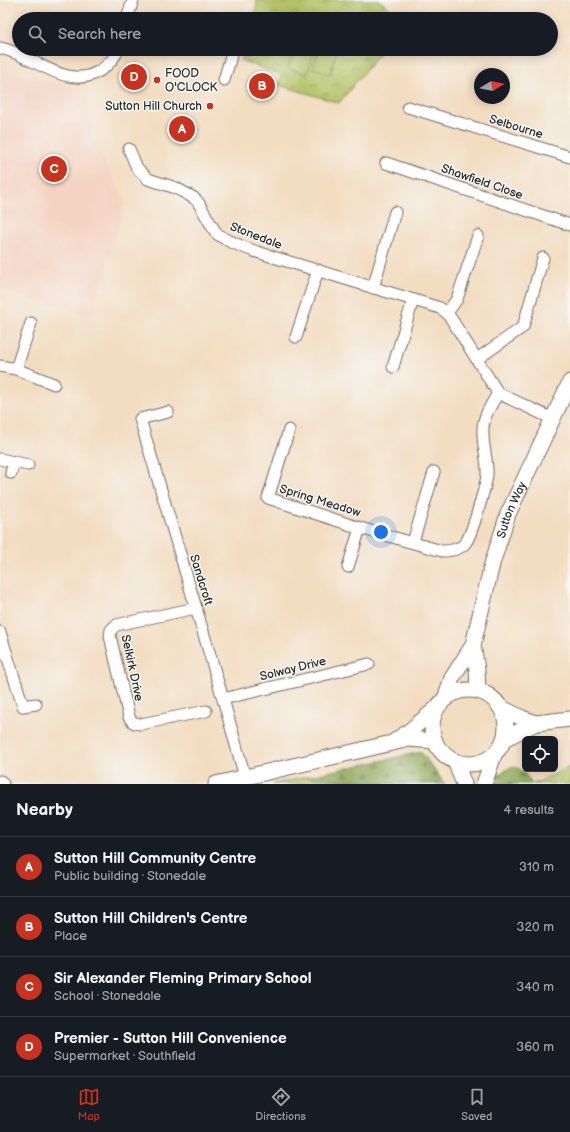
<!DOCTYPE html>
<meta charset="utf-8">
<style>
:root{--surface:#171b24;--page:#242831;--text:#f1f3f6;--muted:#9ea1a6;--line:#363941;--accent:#c8321e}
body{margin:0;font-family:"Balsamiq Sans",sans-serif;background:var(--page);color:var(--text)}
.controls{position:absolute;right:12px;bottom:12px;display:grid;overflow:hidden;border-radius:6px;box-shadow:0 2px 10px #0003}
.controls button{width:36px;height:36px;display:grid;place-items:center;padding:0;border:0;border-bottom:1px solid var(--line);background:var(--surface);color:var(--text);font:20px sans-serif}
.compass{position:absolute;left:474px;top:68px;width:36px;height:36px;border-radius:50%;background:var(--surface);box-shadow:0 2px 10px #0003;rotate:80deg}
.you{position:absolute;left:381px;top:532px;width:14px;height:14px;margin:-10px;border:3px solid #fff;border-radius:50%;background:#1a73e8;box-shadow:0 0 0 6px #1a73e833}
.badge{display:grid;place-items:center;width:26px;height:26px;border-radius:50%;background:var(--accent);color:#fff;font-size:13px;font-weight:700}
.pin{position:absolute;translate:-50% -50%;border:2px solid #fff;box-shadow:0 1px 4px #0006}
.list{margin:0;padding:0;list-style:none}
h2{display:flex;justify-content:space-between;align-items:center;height:52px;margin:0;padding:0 16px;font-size:17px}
h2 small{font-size:13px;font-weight:400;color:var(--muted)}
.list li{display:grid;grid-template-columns:26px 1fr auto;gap:12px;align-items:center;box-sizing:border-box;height:60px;padding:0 16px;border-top:1px solid var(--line)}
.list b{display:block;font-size:15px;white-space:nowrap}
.list p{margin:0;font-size:13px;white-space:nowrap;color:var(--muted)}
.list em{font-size:13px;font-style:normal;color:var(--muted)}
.icon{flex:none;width:22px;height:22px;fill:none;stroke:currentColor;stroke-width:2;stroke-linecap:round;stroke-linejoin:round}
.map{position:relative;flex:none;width:570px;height:784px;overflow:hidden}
.search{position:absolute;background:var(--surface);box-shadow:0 2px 10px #0003;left:12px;right:12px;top:12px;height:44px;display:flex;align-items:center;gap:10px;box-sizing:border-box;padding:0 14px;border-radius:22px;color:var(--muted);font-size:15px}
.sheet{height:292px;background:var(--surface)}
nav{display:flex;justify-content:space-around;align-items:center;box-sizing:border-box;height:56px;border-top:1px solid var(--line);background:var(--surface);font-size:11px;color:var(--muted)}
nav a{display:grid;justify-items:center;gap:2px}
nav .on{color:var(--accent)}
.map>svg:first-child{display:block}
.built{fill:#f5d3c2}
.forest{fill:url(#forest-firs);stroke:#5c6a42}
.park{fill:url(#park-crowns);stroke:#6f7648}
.garden{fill:url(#garden-furrows);stroke:#6f7648}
.pitch{fill:#b3c265;stroke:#6f7648}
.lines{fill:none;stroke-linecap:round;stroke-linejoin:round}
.street-casing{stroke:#716960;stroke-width:13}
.secondary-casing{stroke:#716960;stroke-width:17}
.street{stroke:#fff;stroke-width:11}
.secondary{stroke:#fff;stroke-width:15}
.poi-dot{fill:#c8321e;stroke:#f6f6f2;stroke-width:1.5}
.labels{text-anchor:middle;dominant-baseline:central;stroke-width:3;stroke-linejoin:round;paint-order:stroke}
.poi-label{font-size:12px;fill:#2b2b2b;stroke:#f6f6f2;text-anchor:start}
.street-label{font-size:12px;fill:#2b2b2b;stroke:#f6f6f2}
</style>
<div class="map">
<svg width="570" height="784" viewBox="0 0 570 784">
<defs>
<pattern id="forest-firs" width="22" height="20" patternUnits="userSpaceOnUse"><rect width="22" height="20" fill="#8ea85a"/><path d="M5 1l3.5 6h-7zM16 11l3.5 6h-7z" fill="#74894b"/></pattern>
<pattern id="park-crowns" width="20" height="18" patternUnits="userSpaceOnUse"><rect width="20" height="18" fill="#b3c265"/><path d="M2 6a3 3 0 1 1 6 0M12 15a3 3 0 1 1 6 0" fill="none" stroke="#929e53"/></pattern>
<pattern id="garden-furrows" width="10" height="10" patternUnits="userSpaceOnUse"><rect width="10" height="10" fill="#b3c265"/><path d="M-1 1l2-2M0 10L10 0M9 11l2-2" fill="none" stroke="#929e53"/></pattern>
</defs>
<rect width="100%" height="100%" fill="#f6f6f2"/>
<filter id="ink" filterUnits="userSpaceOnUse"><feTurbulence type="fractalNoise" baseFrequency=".025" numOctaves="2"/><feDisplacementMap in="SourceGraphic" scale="8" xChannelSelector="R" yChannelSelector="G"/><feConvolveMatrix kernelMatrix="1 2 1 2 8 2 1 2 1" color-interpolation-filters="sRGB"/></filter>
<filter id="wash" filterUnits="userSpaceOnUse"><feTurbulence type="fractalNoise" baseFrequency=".012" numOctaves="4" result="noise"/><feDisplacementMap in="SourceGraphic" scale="16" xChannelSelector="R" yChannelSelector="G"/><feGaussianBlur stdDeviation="0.9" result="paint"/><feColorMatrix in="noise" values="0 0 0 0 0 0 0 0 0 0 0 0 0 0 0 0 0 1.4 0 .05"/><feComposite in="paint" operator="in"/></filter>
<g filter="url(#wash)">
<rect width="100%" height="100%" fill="#f3ddc1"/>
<path class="built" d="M0,69l37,10 16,2 21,7 13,10 7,13v11l-3,14 34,66 -34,114 -91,-26z"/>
<g class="forest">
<path d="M421,752l24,32h-71l-5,-2 -65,-5z"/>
<path d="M513,766c10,3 14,10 19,18h-41l6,-9z"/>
</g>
<g class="park">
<path d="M256,0h123l24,19h-150l4,-15z"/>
<path d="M244,49h139l-44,54 -60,-18 2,-8 -4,-4 -35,-12z"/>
<path d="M304,777l65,5 5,2h-101z"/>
</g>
<path class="garden" d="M570,767v17h-37z"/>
<g class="pitch">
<path d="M295,49h20l-8,25 -19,-6z"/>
<path d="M319,49h18l-7,25 -17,-6z"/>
</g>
</g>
<g filter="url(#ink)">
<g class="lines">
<g class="street-casing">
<g id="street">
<path d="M127,19l6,-19"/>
<path d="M0,48c33,6 67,45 101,22 7,-5 14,-12 17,-21"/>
<path d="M224,80l9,-31"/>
<path d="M408,107l162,50"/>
<path d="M129,149l8,19 11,11 28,9 18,10 4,4 18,31c12,9 27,14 41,19l183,56 7,5 5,7 46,73 55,26"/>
<path d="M386,163l184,62"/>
<path d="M373,288l22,-76"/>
<path d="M447,313l10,-14 21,-63"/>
<path d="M296,337l22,-67"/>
<path d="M477,359l46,-32 20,-69"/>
<path d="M0,366l16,3 38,15"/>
<path d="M393,367l20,-67"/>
<path d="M16,369l15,-46"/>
<path d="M168,412l-28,7 83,280 22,78"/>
<path d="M289,430l-21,68 92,30 82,23c9,0 19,-2 24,-9 6,-8 20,-57 21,-67 1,-15 -5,-30 -4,-46 0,-13 9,-25 15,-36"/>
<path d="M0,459l28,6"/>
<path d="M11,473l3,-11"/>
<path d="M413,542l21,-70"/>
<path d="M348,567l12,-39"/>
<path d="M196,608l-80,17 -5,5 -1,6 19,81c3,5 5,7 12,7l65,-13"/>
<path d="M0,632l6,20"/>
<path d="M0,653l6,-1 17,54 13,-2"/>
<path d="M223,699l146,-35"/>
</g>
</g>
<g class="secondary-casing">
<g id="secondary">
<path d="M473,645l4,25 1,20"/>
<circle cx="469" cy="727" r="37"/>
<path id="s1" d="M445,699l7,-21 21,-33 19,-81 16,-50 62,-132"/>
<path d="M500,707l22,11 14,5"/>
<path d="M504,739l32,-16 34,-4"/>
<path d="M395,741l13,-9 29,-24"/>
<path d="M455,761l9,23"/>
<path d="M0,783l1,1"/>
<path d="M216,784l193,-45 26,2"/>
<path d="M484,784l10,-29"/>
</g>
</g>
<use href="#street" class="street"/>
<use href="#secondary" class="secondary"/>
</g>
</g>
<g class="poi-dot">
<circle cx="157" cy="80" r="4"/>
<circle cx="210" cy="106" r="4"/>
</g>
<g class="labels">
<g class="poi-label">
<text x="165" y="73">FOOD<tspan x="165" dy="14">O'CLOCK</tspan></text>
<text x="202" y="106" text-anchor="end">Sutton Hill Church</text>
</g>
<g class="street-label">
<text transform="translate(516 127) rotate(17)">Selbourne</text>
<text transform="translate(482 182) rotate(19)">Shawfield Close</text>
<text transform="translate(256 236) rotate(21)">Stonedale</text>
<text transform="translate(320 501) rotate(17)">Spring Meadow</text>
<text stroke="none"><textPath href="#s1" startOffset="202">Sutton Way</textPath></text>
<text transform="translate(201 580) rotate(73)">Sandcroft</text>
<text transform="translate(132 668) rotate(78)">Selkirk Drive</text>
<text transform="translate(293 669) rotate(-14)">Solway Drive</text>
</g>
</g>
</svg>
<div class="controls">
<button><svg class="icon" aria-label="locate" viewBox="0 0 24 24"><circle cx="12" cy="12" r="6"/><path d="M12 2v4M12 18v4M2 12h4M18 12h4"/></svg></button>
</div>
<svg class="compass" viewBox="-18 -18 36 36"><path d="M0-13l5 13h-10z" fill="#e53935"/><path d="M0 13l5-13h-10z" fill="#9ea1a6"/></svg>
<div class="you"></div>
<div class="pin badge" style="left:182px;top:129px">A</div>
<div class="pin badge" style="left:262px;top:86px">B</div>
<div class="pin badge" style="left:54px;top:169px">C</div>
<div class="pin badge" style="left:134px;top:77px">D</div>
<div class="search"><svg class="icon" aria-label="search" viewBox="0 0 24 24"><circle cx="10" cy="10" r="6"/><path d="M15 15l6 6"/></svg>Search here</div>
</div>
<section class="sheet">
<h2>Nearby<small>4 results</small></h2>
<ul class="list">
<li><span class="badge">A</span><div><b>Sutton Hill Community Centre</b><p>Public building · Stonedale</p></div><em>310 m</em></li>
<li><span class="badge">B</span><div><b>Sutton Hill Children's Centre</b><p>Place</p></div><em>320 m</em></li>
<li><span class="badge">C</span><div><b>Sir Alexander Fleming Primary School</b><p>School · Stonedale</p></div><em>340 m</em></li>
<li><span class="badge">D</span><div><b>Premier - Sutton Hill Convenience</b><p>Supermarket · Southfield</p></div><em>360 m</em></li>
</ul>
</section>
<nav>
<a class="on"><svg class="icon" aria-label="map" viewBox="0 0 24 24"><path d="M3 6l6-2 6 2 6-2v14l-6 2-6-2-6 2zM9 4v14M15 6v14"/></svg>Map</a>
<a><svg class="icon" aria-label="directions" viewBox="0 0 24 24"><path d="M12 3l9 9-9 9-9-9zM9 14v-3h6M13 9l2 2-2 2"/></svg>Directions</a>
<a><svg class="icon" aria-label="saved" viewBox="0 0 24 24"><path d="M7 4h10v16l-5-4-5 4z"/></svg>Saved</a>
</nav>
